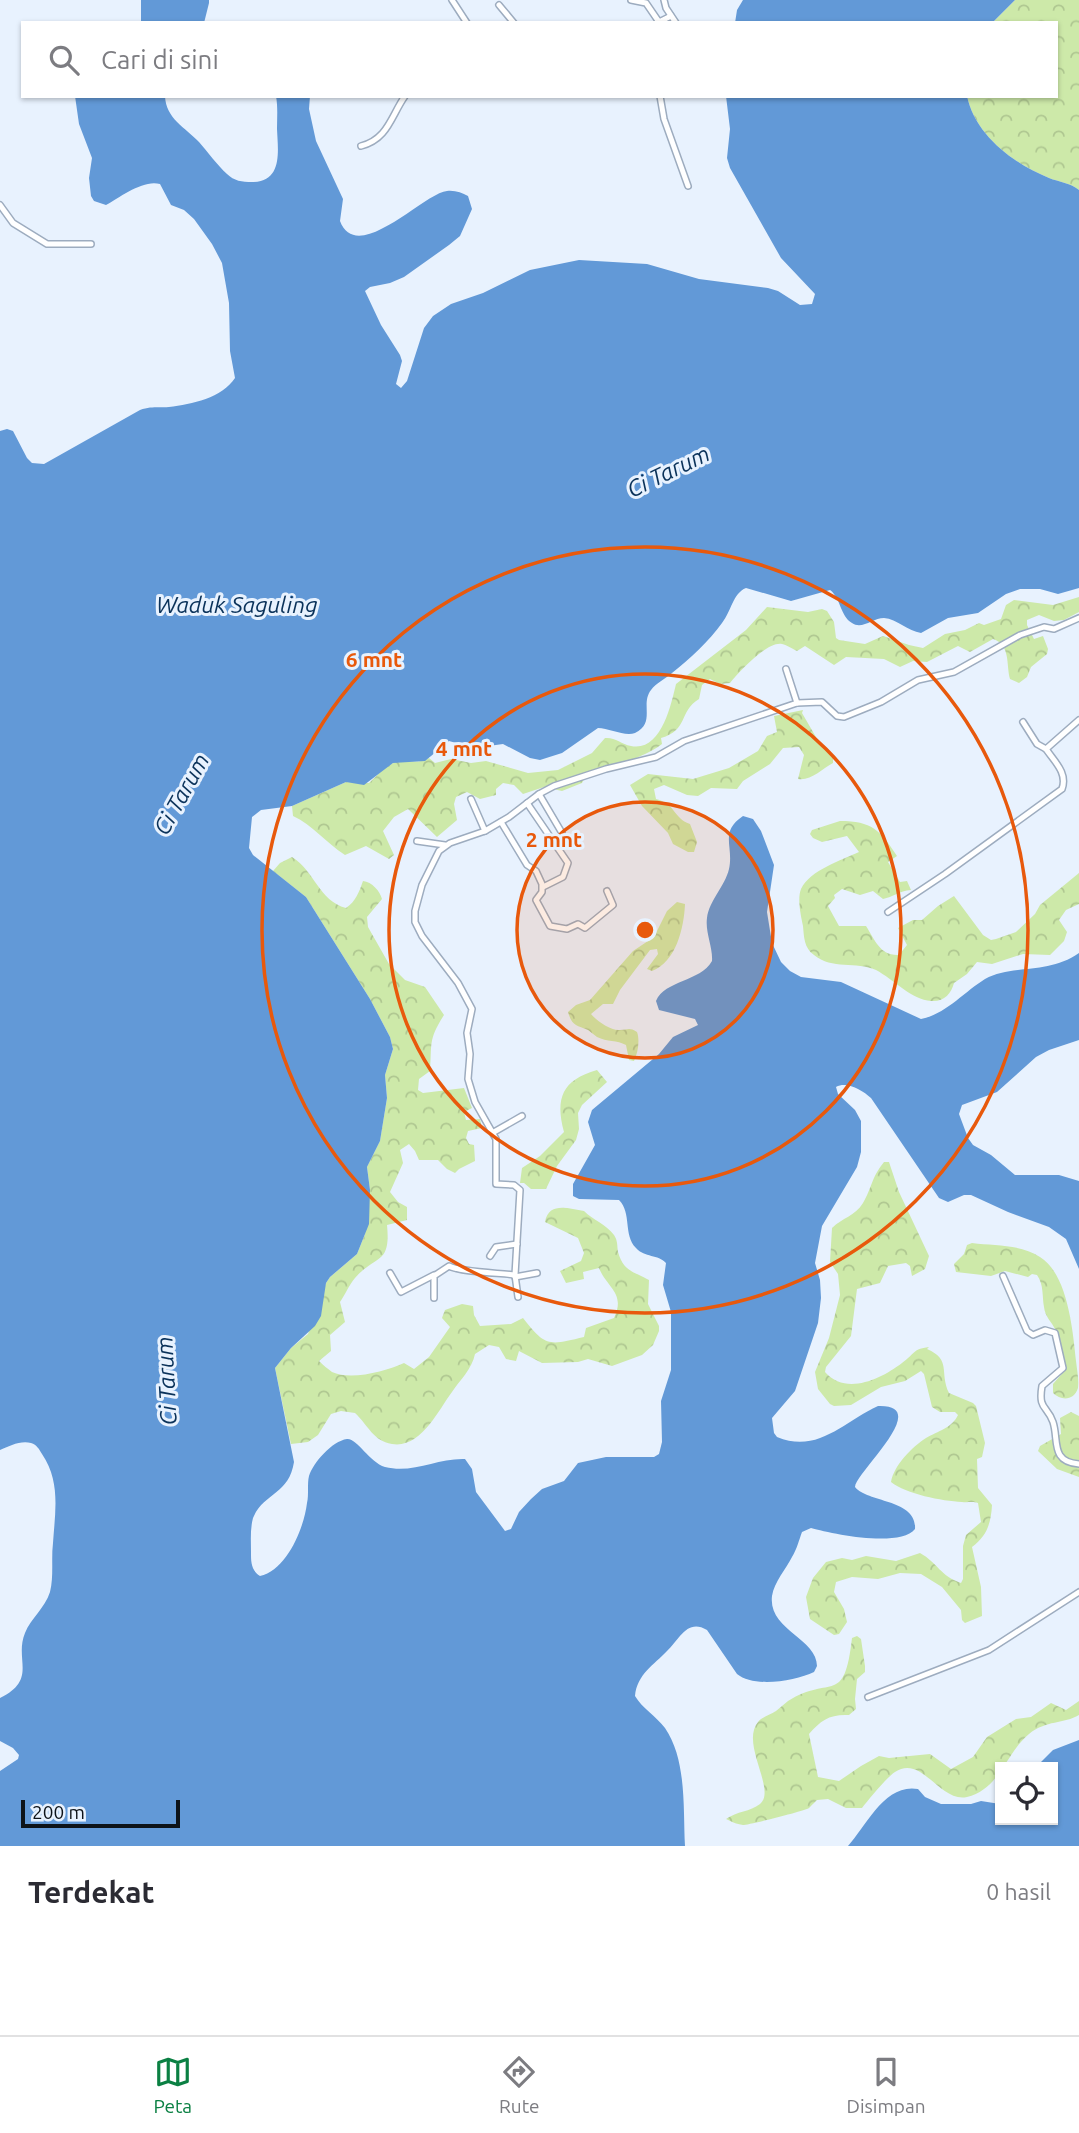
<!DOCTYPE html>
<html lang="id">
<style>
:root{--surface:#fff;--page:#f7f7f7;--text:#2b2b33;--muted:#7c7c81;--line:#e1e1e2;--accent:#0b8043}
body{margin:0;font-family:Ubuntu,sans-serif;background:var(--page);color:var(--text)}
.controls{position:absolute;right:21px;bottom:21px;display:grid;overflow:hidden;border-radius:0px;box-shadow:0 2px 5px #0004}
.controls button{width:63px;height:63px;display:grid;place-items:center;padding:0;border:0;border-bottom:2px solid var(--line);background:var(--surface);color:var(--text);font:35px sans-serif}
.scale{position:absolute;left:21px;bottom:18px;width:159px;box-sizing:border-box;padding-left:7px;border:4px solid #0d1319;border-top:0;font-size:19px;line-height:24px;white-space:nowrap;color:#0d1319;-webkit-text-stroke:5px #e8f2fe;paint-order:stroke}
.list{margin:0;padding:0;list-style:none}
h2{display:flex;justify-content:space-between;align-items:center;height:91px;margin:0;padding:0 28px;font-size:30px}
h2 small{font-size:23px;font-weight:400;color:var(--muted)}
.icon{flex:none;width:38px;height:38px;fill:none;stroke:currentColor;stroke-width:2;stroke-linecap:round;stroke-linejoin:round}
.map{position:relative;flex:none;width:1079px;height:1846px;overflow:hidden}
.search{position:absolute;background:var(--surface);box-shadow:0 2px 5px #0004;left:21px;right:21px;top:21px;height:77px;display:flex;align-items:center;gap:18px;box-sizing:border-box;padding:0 24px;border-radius:0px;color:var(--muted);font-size:26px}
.sheet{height:189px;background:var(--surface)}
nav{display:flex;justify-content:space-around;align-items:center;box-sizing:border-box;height:98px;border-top:2px solid var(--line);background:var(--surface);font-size:19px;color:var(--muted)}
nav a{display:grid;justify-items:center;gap:4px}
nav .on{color:var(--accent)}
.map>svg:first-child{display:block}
.forest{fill:url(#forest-crowns)}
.water{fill:#6299d7}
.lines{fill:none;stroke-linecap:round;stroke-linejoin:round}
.minor-casing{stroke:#9dacbf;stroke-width:8}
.minor{stroke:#fff;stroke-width:5}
.ring{fill:none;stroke:#e8590c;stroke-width:3.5}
.labels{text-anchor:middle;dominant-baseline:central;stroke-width:6;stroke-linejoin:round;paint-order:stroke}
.water-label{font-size:23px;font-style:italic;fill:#0a325a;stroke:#e8f2fe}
.centre{fill:#e8590c;stroke:#e8f2fe;stroke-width:3.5}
.ring-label{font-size:21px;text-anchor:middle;font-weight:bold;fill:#e8590c;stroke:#e8f2fe;stroke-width:6;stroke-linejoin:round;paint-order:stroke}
</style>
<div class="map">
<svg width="1079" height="1846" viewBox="0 0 1079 1846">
<defs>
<pattern id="forest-crowns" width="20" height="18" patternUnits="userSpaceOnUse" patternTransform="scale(1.75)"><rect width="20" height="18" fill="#cde9a9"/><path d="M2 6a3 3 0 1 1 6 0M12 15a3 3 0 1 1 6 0" fill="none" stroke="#afc791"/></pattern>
</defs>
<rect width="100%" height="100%" fill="#e8f2fe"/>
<g class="forest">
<path d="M1015,0h64v190c-8,-7 -20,-8 -30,-12 -35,-14 -74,-43 -82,-82h89v-73h-64z"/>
<path d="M1079,597v15l-15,8 -10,1 -15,-6 -12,5v5l7,14 9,-3 5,13 -1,5 -16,13 -4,10 -8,6 -9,-4c-4,-14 1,-34 -17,-40l-23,13 -12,-6 -31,16 -14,-1 -13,6 -16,-8 -38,-2 -12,8 -29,-19 -8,5c-4,-2 -10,-6 -15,-7 -15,-3 -43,28 -52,39l-10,1 -10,-5 -8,6 -3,14c-21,13 -10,31 -38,39l1,6c-21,16 -50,21 -75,29l-5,10 -20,8 -18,-4 -21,7 -9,-9 -11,-2 -7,6v6l-16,4 -13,-7 -11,5 -2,7 3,16 -20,17 -29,-28 -14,8 -11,14 11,24 -5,4 -23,-13 -21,9c-19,-12 -32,-30 -52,-39l-1,-10 54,-24 23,1c8,-7 16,-18 27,-21 11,-3 22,3 33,-4l6,5 16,-4 20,4 15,-2 42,12 30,-3 34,-17 13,-15c10,-1 16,6 26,8 30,6 40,-41 45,-62l70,-54 21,-23 41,5 14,-3 5,2 7,11 2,16 3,2 26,4 18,-8 26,9 14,3 22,-14 20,-4 14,-7 5,2 17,-6 5,-14 8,-5 39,5z"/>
<path d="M803,710l-1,3 18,31 13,14v5c-11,6 -22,18 -35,16l6,-24 -5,-8 -16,1 -13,16 -27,17 -6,8 -26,-1 -13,8 -11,-1 -23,-10 -10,4 2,10c20,5 17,19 34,25l7,18 -3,10h-6l-15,-8 -5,-11 -26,-27 -12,-21 18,-11 45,5 36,-11 29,-17 9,-15 10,-4 -3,-16z"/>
<path d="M840,821c32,0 40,9 57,35l-9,6 12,20 7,-1 4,9c-12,1 -18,7 -28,9l-10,-8 -13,4 -18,-6 -8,6 1,3 -7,8 11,20h27c9,14 14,30 33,29l8,-10 -9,-17 15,-8h9l16,-14 16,-10 29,39 8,5 5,-1 20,-7 19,-18 5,-9 39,-32v31l-13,6 -7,10 8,12 -3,9 -14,14 -27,-1 -31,10 -15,-2 -10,12 -13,9c-3,11 -10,19 -23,18 -19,-1 -38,-22 -55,-31 -20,-9 -44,0 -62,-15 -10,-7 -10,-18 -11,-29 -2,-10 -6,-27 -2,-37 9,-19 41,-29 58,-37l-12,-16 -25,6 -9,-4 -3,-4 2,-4z"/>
<path d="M292,857c22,13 27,44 54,51 10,-7 13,-16 17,-27 9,1 17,10 19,18l-15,18 1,10 21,37 16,16 20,7 19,28c-16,25 -12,29 -14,56l-11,8 -1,11 5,3 41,-5 8,20 -8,4 2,8 14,-1 2,9 -14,3 -2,7 3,6 5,1 1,16 -16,8 -4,4 -8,-4 -9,-9h-19l-4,-9 -6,-7 -9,6 3,13 -13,29 8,10 9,5v13l-20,5c4,40 -11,29 -32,53 -6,7 -10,17 -15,24l5,20 -15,13 1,16 -12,10c4,4 9,8 13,11 19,9 54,-1 72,-9l10,6 15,-12 21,-30 -8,-9 3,-8 17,-6 11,2 1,9 6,11 31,-2 12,-6c23,30 27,27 61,19l2,-9 28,-10c12,-25 -7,-30 -15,-50l-16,4 1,7 -18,4 -6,-12 21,-10 3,-8 -6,-15 -33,-16c4,-21 24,-13 39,-11 9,9 22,13 30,24 4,6 3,11 4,17 6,20 15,19 31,28l-1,24 11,22v5l-6,14 -11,10 -30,11 -24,-7 -10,3 -36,1 -23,-12 -3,10 -10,-2 -7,-12 -10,-2 -14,9c-3,15 -15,26 -23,38 -13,17 -31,57 -60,52 -19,-3 -24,-19 -37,-31l-14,-2 -10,3 -13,21 -10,7 -17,2 -16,-76 16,-20 17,-14 18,-51 4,-6 27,-23 8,-20 5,-44 -3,-23 13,-26 7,-43 -2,-23 8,-26 -3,-12 -20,-38 -64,-102 -33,-26 7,-8z"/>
<path d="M677,902l8,2c-1,24 -9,58 -33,67l-5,-2 11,-15 -1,-5 -7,1 -30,40 -7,14h-10l-12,10c6,7 20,17 29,16 8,0 9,-3 17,2 3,8 1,21 -3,29l-5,-1 -3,-15c-9,-5 -19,-3 -29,-8 -3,-2 -6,-5 -9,-7 -12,-5 -16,-4 -20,-18l8,-7 14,-5 43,-49 21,-14 13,-26z"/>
<path d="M597,1070l10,12 -25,23 -4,8 1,16 -3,11 -19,26 -11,23h-15l-7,-6h-4l2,-15 18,-12 24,-24c-9,-34 -2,-52 33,-62z"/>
<path d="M884,1162h5l10,30 30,64 -4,13 -13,7 -2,-10 -4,-3 -18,3 -8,17 -23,6 -6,47 -25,31 -1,5c21,24 56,7 77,-9 13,-9 10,-14 27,-16l-2,2c25,11 12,23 22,44l24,10 3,3 9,37 -3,14 -5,2 1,29 14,17c-1,18 -5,31 -20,42l9,40 1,29 -17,7 -3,-3 -1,-10 -19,-23 -21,-13 -21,-1 -22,6 -26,-2 -16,5 -2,10 10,17 3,13 -8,12 -5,1 -24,-16 -4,-22 7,-19 13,-16 16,-4 10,2 14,-4 30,5 24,-8c18,10 20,23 41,30l2,-4v-33l3,-11 15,-13 -3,-19c-6,-2 -10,0 -16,-1 -20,-1 -56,-8 -71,-20 3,-17 21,-35 35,-44 12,-7 26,-10 32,-23l-3,-3h-15l-8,-5 -8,-33 -3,-3 -16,10 -24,6 -30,18 -17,1 -4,-2 -12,-15 -3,-17 14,-34 11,-43 -2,-21 -8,-12 2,-34c10,-10 23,-12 31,-25 9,-15 8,-25 21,-41z"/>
<path d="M972,1243c23,3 48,1 68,14 28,17 33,75 36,104 1,9 3,18 2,27 -4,13 -17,13 -25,5v-9l13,-15c-3,-12 -5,-27 -10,-38 -4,-9 -11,-14 -12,-24 -2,-11 0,-22 -7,-32l-5,-1 -4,3 -23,-6 -14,5 -35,-4 -2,-8 10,-10 3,-9z"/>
<path d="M1071,1412l8,4v61l-22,-8 -19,-18 2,-5 21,-12 -1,-16z"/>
<path d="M857,1636l4,3 4,27v6l-8,7 -2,20 1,10 -7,6c-19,-1 -28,5 -40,19l9,43 21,4 22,-15 18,-10 10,2 41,-4 21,15 22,-12 14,-20 29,-18 15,-2 20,-14 15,7 13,-9v14c-15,9 -33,5 -50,19 -24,20 -29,55 -62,63 -27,6 -45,-43 -72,-25 -8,5 -26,27 -33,36h-16l-18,-9 -11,1c-1,1 -7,7 -8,8 -4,3 -61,17 -66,17 -7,-1 -11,-3 -17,-6 11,-8 24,-7 34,-15 17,-14 -20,-60 -2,-82 4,-5 12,-7 18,-11 4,-3 8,-7 12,-10 44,-27 56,6 64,-63z"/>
</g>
<g class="water">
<path d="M141,0h68v3l-5,20h-63z"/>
<path d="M743,0h272l-23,23h-257l2,-13z"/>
<path d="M75,96h90c1,23 20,31 34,46 9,10 18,23 28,32 7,7 15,8 25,8 31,0 26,-31 25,-53 0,-11 1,-22 -1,-33h34l-1,13 7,32 27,58 -3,22c17,45 84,-28 107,-30 8,-1 15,2 21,5l4,13 -12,27 -11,9 -45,32 -14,6 -20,4 -5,4 16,34 19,30 2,6 -6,23 5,4 6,-7 17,-53 9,-12 18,-12 32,-11 47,-23 49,-10 68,4 52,15 69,9 10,3 22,14 12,-1 3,-10 -34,-36 -51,-90 -3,-10 3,-29 -4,-33h241c8,39 47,68 82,82 10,4 22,5 30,12v398l-21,6 -18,-5h-20l-14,5 -28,19 -30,5 -27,15c-13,-2 -24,-14 -37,-15 -11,0 -22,12 -32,5 -12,-7 -11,-25 -22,-33l-39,11 -45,-13c-13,5 -15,24 -24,35 -13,18 -32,36 -50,50 -7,6 -16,10 -21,17 -11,14 5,33 -16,43 -10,4 -26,-5 -37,-5l-36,25 -22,7 -10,-2 -27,-14 -29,4 -25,-7 -24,20 -32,2 -29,22 -18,-3 -54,24 -31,4 -9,7 -3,31 4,7 53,42 64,102 20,38 3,12 -8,26 2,23 -7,43 -13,26 3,23 -1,34 -12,30 -27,23 -4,6 -5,33 -6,10 -24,22 -16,20 19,94c-5,33 -31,31 -41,56 -3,11 -2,23 -2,34 0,10 0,18 9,24 27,-6 44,-48 47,-73 2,-9 0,-19 2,-27 4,-13 23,-35 38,-37 10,-1 22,23 38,28 28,7 52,-9 80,-8l7,10 4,23 29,39 6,-2 8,-17 12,-13 11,-10 22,-8 14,-18 28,-6h48l5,-3 3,-12 -1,-41 10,-31v-58l-8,-27 3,-22c-8,-9 -21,-5 -30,-15 -13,-13 -4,-35 -17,-48l-40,-1 -6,-3v-12l22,-39 -7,-23 4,-12 67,-56 14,-17 25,-12 -3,-6 -36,-9 -3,-9c9,-21 44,-19 56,-40 1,-14 -7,-29 -5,-43 2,-17 18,-32 22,-49 5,-23 -10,-37 14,-53l10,3 8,12 13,34 -7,47 5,31 9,19 9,9 11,6 40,5 80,37c25,-5 43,-27 64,-40 27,-15 63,-4 94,-26v87l-30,10 -13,7 -39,35 -35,13 -3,9 9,24 5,7 18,10 24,20h44l20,6v88l-13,-30 -17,-12 -41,-15 -37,-17h-7l-16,7 -9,-4 -68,-100c-9,-8 -24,-17 -35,-11l2,7 17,16 6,11v31l-4,15 -35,59 -7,37 5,17 1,18 -3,25 -23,68 -23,27 2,15 3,4c41,17 66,-15 101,-31 56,-2 -22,66 -23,81 13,16 62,12 60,42 -15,19 -83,5 -104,-1l-9,4c-3,8 -5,17 -10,25 -6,12 -18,25 -20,39 -4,34 45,42 45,70l-3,6c-19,9 -60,16 -77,2l-30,-44c-20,-12 -28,10 -40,21 -13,14 -30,23 -32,45 7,12 21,20 30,32 22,32 18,81 20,118h-685v-75l18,-12 1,-4 -6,-7 -13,-7v-43c38,-19 14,-38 25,-65 6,-15 20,-25 25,-41 4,-16 1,-33 3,-49 2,-31 8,-61 -11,-89 -3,-5 -5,-9 -11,-11 -10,-3 -22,3 -31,7v-1019l7,-2 6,2 14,27 5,5 12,1 96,-54c11,-4 18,-2 29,-3 23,-3 53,-9 66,-29l-5,-27 -1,-48 -7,-40 -10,-19 -18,-25 -10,-9 -13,-5 -11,-21c-16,-5 -40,13 -54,21l-12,-4 -3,-5 -2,-18 3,-20 -13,-34z"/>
<path d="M1079,1740v106h-231c18,-20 37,-63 70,-57l7,8 16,7h30l10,-3 19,3v16h53v-53h-17l17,-17z"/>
</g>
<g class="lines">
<g class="minor-casing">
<g id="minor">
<path d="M452,0l15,23"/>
<path d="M631,0l15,3 13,19 12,-6"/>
<path d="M664,0l2,8 10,15"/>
<path d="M499,5l15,18"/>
<path d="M660,96l4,23 24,67"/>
<path d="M361,146c27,-7 30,-30 44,-50"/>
<path d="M0,205l13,18 34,21h44"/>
<path d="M786,669l11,34"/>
<path d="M1023,722l14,22 9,5"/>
<path d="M539,794l23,39"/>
<path d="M471,799l14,32"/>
<path d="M527,803l41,60 -5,14 -20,10"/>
<path d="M501,822l26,43 9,6 6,13v8l-6,8 14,26 17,3 11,-5 7,4 28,-23 -6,-14"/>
<path d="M417,841l28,4"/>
<path d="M888,912l57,-38 117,-85c6,-16 -8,-28 -16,-40l33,-29"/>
<path d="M494,1132l28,-16"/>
<path d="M490,1256l6,-9 21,-3"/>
<path d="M390,1273l11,19 33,-17"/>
<path d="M1003,1276l24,55 6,4 12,-5 10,3 8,35 -21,18c-4,24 5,19 11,36 6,18 -3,40 26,42"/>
<path d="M515,1277l22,-4"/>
<path d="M518,1297l-3,-22 5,-85 -6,-5 -18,-1v-45l-21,-37 -7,-23 2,-25 -3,-21 5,-24 -14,-26 -36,-47 -7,-14v-11l7,-26 17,-34 11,-8 35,-12 24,-14 30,-23 15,-8 52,-17 50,-12 28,-16 113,-38 25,-1 15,14 7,1 37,-15 37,-22 36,-8 66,-37 24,-8 10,2 25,-11"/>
<path d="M434,1298v-22l15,-10c10,6 51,7 66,9"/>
<path d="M868,1697l121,-47 90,-58"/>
</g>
</g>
<use href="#minor" class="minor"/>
</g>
<circle cx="645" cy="930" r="128" fill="#e8590c" fill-opacity=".12"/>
<g class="ring">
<circle cx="645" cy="930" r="128"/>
<circle cx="645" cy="930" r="256"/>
<circle cx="645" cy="930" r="383"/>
</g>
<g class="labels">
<g class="water-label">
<text transform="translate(668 471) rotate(-26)">Ci Tarum</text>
<text x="237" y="604">Waduk Saguling</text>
<text transform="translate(181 794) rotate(-61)">Ci Tarum</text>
<text transform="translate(166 1381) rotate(-93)">Ci Tarum</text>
</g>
</g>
<circle cx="645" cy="930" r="10" class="centre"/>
<g class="ring-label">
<text x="374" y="667">6 mnt</text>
<text x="464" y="756">4 mnt</text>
<text x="554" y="847">2 mnt</text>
</g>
</svg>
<div class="controls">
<button><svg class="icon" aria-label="locate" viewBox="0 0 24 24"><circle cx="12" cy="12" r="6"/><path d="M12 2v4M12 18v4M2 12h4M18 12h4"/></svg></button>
</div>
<div class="scale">200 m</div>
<div class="search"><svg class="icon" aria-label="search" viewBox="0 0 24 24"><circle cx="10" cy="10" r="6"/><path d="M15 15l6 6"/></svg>Cari di sini</div>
</div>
<section class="sheet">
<h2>Terdekat<small>0 hasil</small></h2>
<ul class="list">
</ul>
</section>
<nav>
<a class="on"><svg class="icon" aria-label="map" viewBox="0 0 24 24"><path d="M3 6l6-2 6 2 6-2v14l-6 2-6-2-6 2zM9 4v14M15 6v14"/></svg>Peta</a>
<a><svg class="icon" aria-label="directions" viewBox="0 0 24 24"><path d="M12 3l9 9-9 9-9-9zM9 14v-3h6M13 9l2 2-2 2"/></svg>Rute</a>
<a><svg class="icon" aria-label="saved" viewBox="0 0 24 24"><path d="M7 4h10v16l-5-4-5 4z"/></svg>Disimpan</a>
</nav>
